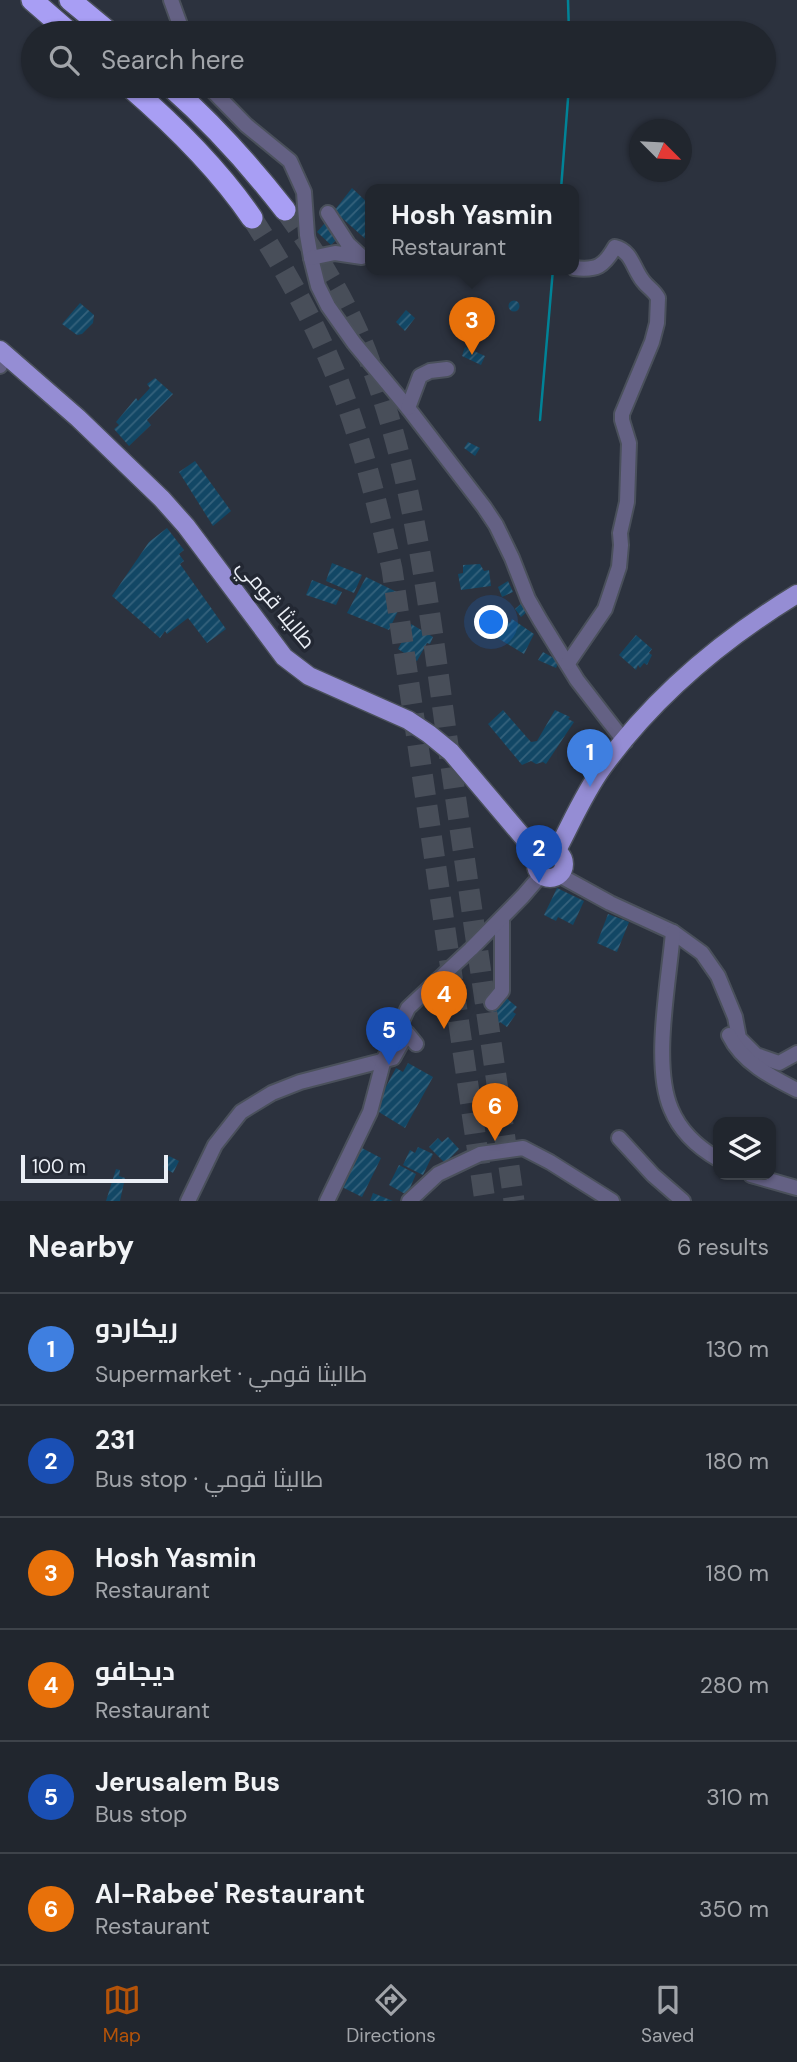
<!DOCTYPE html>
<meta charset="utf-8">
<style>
:root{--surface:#21262e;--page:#2d323a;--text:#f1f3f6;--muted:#a2a5aa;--line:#3e434a;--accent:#b45309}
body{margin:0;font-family:"DM Sans",Cairo,sans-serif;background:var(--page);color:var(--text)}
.controls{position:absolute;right:21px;bottom:21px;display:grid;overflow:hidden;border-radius:14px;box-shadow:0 2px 5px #0004}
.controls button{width:63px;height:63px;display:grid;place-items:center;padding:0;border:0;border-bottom:2px solid var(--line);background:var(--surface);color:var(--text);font:35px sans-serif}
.compass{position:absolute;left:629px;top:119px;width:63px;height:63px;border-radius:50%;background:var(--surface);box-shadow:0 2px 5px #0004;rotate:114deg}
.scale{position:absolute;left:21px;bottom:18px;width:147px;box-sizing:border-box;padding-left:7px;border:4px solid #eaeef5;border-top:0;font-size:19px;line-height:24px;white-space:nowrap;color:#eaeef5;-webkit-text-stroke:5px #232833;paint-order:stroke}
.you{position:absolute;left:492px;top:623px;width:24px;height:24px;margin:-18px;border:5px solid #fff;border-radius:50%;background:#1a73e8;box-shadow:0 0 0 10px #1a73e833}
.badge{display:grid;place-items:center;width:46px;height:46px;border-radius:50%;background:var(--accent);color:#fff;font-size:23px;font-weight:700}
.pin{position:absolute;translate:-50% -58px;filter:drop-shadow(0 2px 4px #0008)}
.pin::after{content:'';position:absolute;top:37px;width:24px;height:21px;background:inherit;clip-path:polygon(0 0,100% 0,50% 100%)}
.popup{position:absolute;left:365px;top:184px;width:214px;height:91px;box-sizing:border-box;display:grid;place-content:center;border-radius:14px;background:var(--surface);filter:drop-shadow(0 2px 5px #0005);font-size:23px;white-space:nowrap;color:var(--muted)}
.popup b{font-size:26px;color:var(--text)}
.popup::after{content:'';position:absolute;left:50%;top:100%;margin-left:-14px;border:14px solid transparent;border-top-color:var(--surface)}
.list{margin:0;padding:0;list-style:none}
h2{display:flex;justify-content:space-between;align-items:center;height:91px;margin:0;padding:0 28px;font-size:30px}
h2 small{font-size:23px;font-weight:400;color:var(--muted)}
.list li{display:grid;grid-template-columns:46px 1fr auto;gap:21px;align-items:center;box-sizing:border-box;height:112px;padding:0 28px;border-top:2px solid var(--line)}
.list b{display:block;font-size:26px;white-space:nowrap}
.list p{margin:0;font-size:23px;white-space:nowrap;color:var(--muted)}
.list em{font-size:23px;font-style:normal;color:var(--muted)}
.icon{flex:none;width:38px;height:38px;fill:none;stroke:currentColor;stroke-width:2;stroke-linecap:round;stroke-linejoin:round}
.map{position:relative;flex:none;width:797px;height:1201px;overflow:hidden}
.search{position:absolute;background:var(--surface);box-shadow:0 2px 5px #0004;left:21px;right:21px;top:21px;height:77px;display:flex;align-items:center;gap:18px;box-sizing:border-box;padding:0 24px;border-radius:38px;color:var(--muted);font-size:26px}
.sheet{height:763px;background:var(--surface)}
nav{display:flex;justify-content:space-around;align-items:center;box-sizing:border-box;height:98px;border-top:2px solid var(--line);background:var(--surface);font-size:19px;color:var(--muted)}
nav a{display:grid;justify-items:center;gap:4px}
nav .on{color:var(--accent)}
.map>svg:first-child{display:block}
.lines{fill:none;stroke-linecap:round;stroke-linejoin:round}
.stream{stroke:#008397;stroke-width:2.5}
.building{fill:url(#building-hatch)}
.highway-tunnel{stroke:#484e59;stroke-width:21;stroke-dasharray:21 10;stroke-linecap:butt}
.minor-casing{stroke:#4a505b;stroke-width:18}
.major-casing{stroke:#4a505b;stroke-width:21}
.highway-casing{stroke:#4a505b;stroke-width:24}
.minor{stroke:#646184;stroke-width:14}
.major{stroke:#958dd4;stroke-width:18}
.highway{stroke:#a89ef4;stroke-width:21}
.labels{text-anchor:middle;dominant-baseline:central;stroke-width:7;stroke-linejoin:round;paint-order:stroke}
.street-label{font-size:21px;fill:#eaeef5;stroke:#232833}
</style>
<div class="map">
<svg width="797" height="1201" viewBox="0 0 797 1201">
<defs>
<pattern id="building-hatch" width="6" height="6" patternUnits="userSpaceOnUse" patternTransform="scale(1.75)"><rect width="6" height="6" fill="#124765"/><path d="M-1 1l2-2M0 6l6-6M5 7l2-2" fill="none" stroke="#35627c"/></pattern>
</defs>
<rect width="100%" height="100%" fill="#2c323e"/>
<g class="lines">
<g class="stream">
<path d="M568,0l1,33"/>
<path d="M561,189l8,-103"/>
<path d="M540,420l13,-151"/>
</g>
</g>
<g class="building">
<path d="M352,188l18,17v38l-36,-32z"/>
<path d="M325,223l15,13 -9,9 -14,-13z"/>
<circle cx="514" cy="306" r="5.5"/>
<path d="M80,303l14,12 -1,8 -11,11 -5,1 -15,-11z"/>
<path d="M406,310l9,8 -10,13 -9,-9z"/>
<path d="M465,347l20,9 -4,9 -19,-9z"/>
<path d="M155,378l18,16 -26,26 4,5 -22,21 -15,-17 5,-4 -3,-3 20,-24 2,3 12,-13 -3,-4z"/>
<path d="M468,442l12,6 -5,8 -11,-8z"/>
<path d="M195,461l36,50 -18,15 -34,-54z"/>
<path d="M167,528l17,22 -5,4 5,7 -4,3 46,65 -19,14 -19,-25 -21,16 -2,-3 -5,7 -48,-42 37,-54z"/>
<path d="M332,563l30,12 -8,18 -28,-12z"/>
<path d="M480,564l4,7 5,-1 2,16 -30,4 -3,-16 5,-1v-8z"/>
<path d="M366,577l39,19 -16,34 -42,-17z"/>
<path d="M312,580l30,12 -6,13 -30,-10z"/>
<path d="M508,581l5,11 -11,5 -4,-10z"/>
<path d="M523,602l6,8 -8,7 -6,-8z"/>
<path d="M499,618l11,5 2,-4 22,15 -10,20 -33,-20z"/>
<path d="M411,624l22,13 -3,7 -3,-1 -10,18 -19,-12z"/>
<path d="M636,635l16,14 -3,4 3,2 -5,10 -3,-2 -4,5 -2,-3 -2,5 -17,-15z"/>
<path d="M543,652l16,9 -3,7 -18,-8z"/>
<path d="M503,710l28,32 6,-1 18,-31 15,7 -2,2 6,3 -28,42 -3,-2 -7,2 -5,-3 -9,4 -34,-41z"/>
<path d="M557,888l27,13 -11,24 -15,-8 -2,4 -12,-6z"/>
<path d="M608,914l21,8 -12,30 -20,-9z"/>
<path d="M504,996l13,11 -4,5 3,2 -9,13 -7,-5 -2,2 -10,-7z"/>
<path d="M408,1063l25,14 -28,51 -31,-19 22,-41 7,4z"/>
<path d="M448,1137l11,12 -14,14 -16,-16 9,-9 4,4z"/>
<path d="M418,1147l15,7 -10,21 -20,-10 7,-15 5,3z"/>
<path d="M362,1148l19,10 -19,39 -24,-12 16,-33 5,2z"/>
<path d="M169,1156l10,5 -6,12 -10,-6z"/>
<path d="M399,1165l17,9 -9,21 -18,-10z"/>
<path d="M116,1169l4,1 -1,6 6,2 -5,23h-14z"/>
<path d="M373,1193l20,8h-23z"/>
</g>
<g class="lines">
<g class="highway-tunnel">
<path d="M285,210c34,47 65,97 85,152 49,128 61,269 81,404 21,145 42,290 63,435"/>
<path d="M252,218c36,56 70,117 93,181 20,55 34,112 47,170l93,632"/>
</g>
<g class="minor-casing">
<g id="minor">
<path d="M171,0l12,33"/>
<path d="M208,86l38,39 44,36 14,31 3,43 4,23 7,28 10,20 26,37 54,65 76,99 12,18 16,33 16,41 12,21 37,60 48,62"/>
<path d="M311,258l24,-5 27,4 -14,-13 -20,-31"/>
<path d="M0,366l3,-14"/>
<path d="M408,408l12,-32 10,-5 17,-2"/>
<path d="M568,663l37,-54 14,-42 2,-22 -1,-12 7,-31 2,-59 -7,-23v-6l30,-72 5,-19 1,-25c-4,-8 -10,-10 -15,-17 -10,-12 -11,-30 -28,-34 -11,19 -18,24 -41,21"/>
<path d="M559,875l51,28 63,29 29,21 16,23 17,41 4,21 17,17 23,8 18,-10"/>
<path d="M673,932c-4,49 -21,133 -2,177 9,22 28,39 47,50"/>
<path d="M492,1003l10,-12v-73"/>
<path d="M729,1035c13,27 42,42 68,55"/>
<path d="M619,1138l34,37 30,26"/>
<path d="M751,1175l46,13"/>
<path d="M188,1201l27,-56 26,-33 31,-19 28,-11 93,-24 14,-25 9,11"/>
<path d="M327,1201l43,-89 14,-53 24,-51 63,-59 52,-53 18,-21"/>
<path d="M409,1201l29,-27 42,-20 43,-6 27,14 62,39"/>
</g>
</g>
<g class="major-casing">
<g id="major">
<path d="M0,350l78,68 84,81 24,27 98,131 25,19 99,44 21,14 22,18 88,104"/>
<circle cx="550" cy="864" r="14"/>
<path d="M556,852c15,-28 28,-59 47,-85 51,-70 120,-128 194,-173"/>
</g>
</g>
<g class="highway-casing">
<g id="highway">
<path d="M32,0l38,33"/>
<path d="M70,0l40,33"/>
<path d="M129,86c45,39 89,82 123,132"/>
<path d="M170,86c43,38 80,79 115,124"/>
</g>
</g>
<use href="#minor" class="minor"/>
<use href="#major" class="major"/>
<use href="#highway" class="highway"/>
</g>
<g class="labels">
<g class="street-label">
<text transform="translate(276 604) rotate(50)">طاليثا قومي</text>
</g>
</g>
</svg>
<div class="controls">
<button><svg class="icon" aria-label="layers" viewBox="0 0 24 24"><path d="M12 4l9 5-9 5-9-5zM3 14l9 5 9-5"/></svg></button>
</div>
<svg class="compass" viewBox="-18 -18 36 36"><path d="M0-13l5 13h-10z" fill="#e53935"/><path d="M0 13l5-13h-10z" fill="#a2a5aa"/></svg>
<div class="scale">100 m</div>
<div class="you"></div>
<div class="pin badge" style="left:590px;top:787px;background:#3f7fe0">1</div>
<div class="pin badge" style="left:539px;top:883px;background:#1a4fb4">2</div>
<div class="pin badge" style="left:472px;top:355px;background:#e8710a">3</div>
<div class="popup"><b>Hosh Yasmin</b>Restaurant</div>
<div class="pin badge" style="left:444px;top:1029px;background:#e8710a">4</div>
<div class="pin badge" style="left:389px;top:1065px;background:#1a4fb4">5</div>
<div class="pin badge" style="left:495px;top:1141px;background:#e8710a">6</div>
<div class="search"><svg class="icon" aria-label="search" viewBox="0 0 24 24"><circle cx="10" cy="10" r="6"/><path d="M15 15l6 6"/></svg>Search here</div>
</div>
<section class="sheet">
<h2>Nearby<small>6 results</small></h2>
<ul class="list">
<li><span class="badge" style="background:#3f7fe0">1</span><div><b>ريكاردو</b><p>Supermarket · طاليثا قومي</p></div><em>130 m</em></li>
<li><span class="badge" style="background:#1a4fb4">2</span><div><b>231</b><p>Bus stop · طاليثا قومي</p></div><em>180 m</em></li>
<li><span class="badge" style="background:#e8710a">3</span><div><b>Hosh Yasmin</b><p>Restaurant</p></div><em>180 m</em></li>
<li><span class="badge" style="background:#e8710a">4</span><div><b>ديجافو</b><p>Restaurant</p></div><em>280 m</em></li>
<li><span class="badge" style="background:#1a4fb4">5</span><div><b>Jerusalem Bus</b><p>Bus stop</p></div><em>310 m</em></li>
<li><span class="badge" style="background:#e8710a">6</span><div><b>Al-Rabee' Restaurant</b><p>Restaurant</p></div><em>350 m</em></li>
</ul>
</section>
<nav>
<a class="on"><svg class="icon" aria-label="map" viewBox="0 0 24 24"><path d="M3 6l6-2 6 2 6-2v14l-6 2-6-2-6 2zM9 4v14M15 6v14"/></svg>Map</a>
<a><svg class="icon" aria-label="directions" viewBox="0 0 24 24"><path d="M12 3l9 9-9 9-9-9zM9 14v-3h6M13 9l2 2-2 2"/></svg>Directions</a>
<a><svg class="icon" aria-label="saved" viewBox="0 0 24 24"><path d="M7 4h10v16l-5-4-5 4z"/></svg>Saved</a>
</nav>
